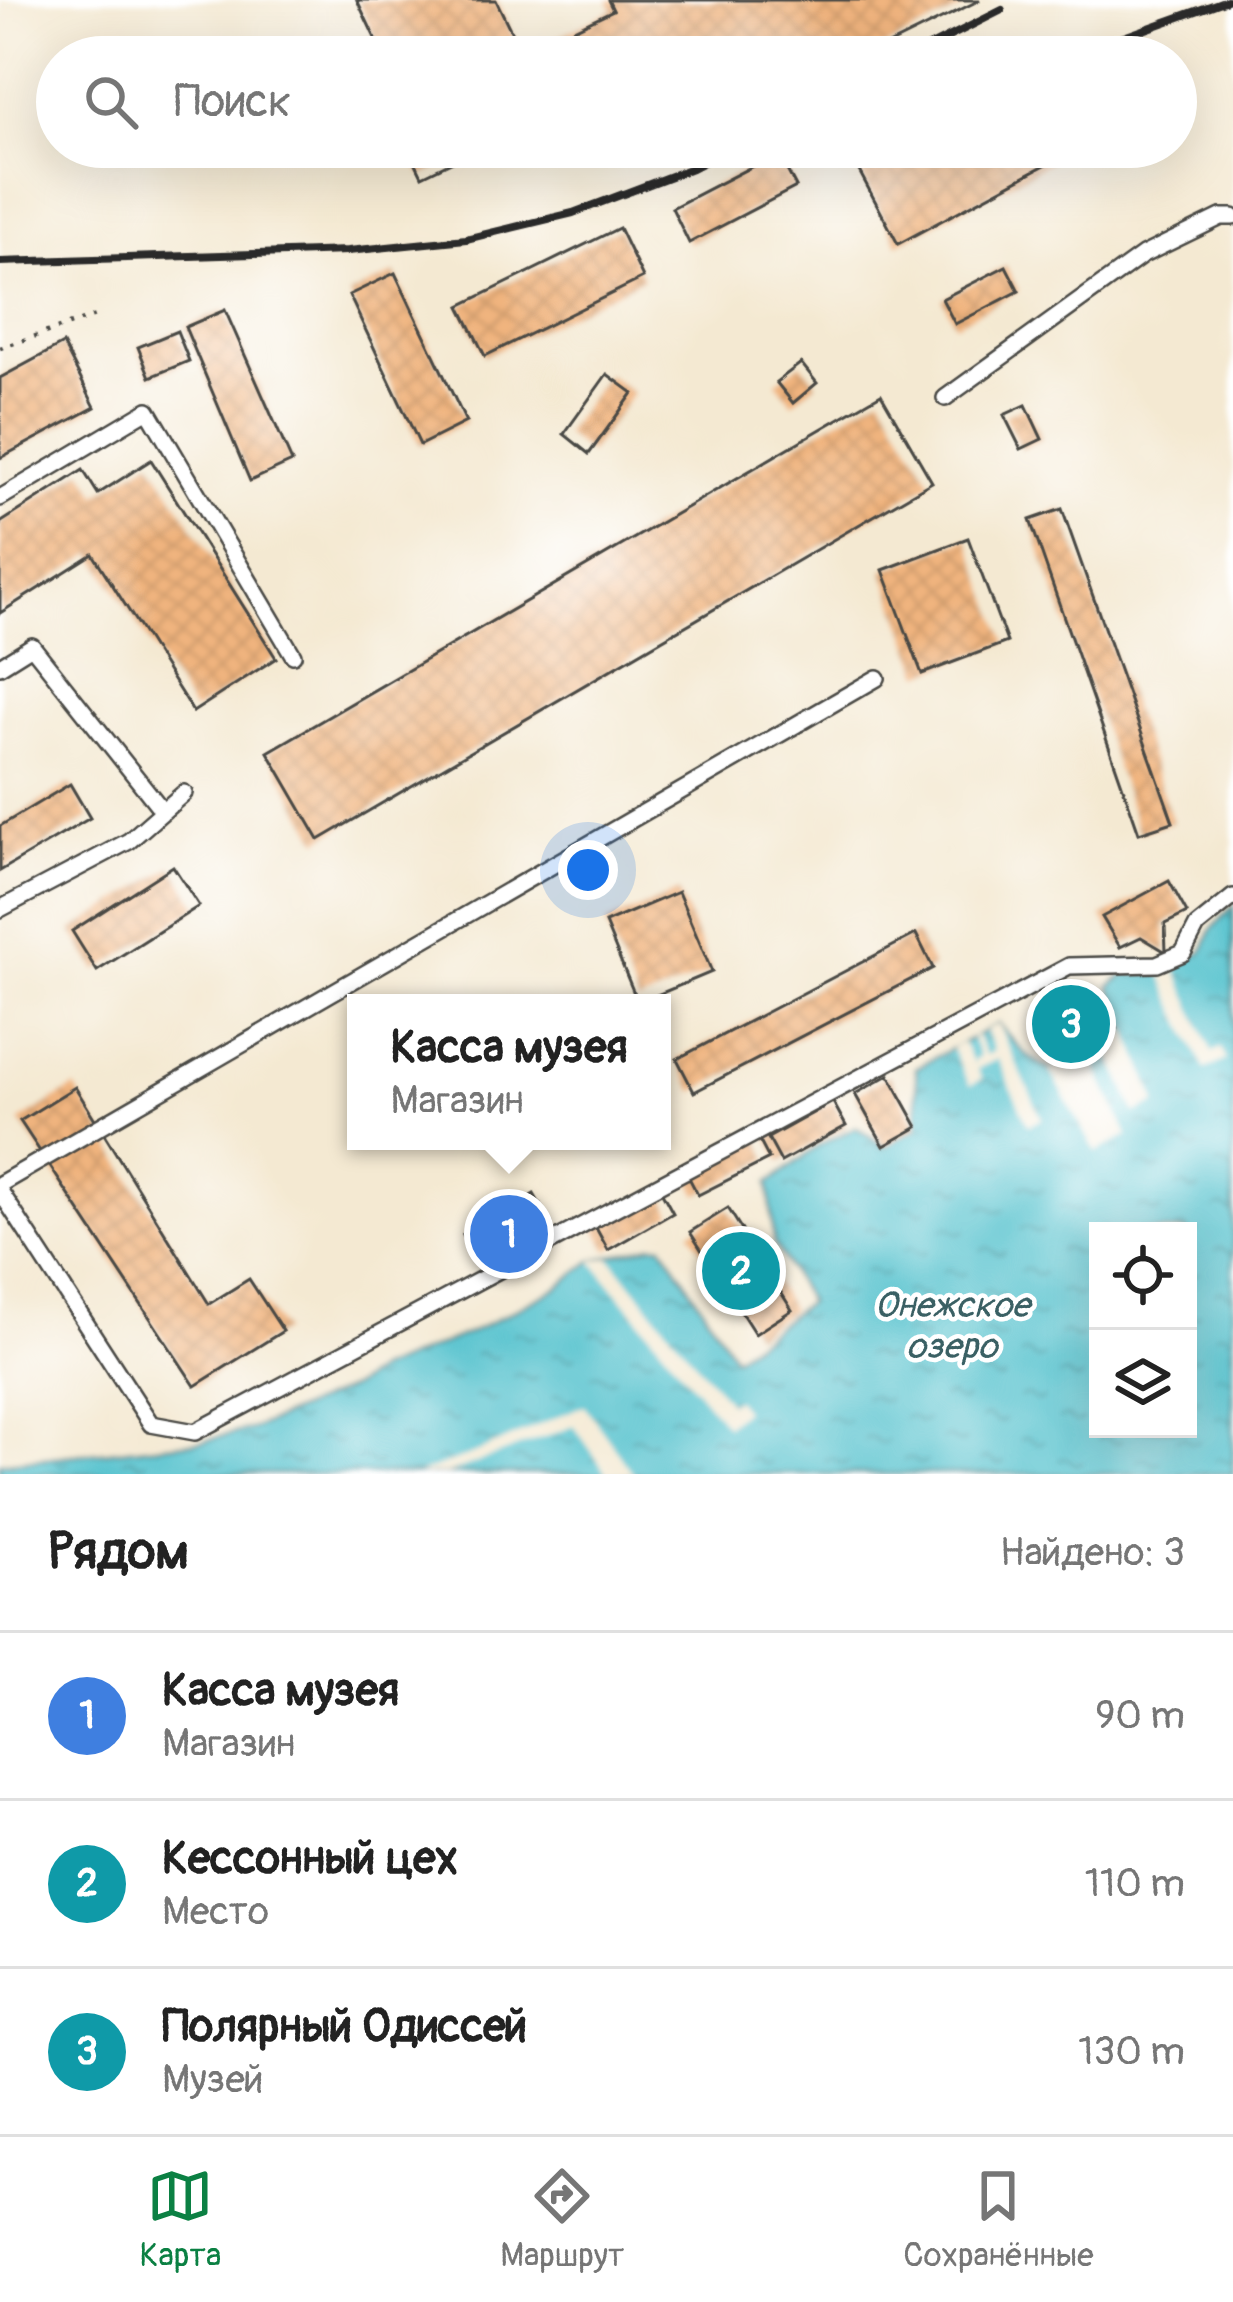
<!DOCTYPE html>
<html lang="ru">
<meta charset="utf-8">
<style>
:root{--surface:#fff;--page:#f2f2f2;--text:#222;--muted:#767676;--line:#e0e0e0;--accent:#0b8043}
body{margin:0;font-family:Pangolin,sans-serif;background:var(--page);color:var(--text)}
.controls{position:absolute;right:36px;bottom:36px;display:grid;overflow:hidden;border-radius:0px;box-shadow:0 12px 48px #0002}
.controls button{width:108px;height:108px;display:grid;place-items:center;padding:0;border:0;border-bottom:3px solid var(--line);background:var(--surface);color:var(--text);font:60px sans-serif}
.you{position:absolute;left:588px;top:870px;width:42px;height:42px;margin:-30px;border:9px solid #fff;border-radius:50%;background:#1a73e8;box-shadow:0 0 0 18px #1a73e833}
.badge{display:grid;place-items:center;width:78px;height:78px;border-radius:50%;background:var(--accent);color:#fff;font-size:39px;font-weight:700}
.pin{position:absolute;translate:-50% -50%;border:6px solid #fff;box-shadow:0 3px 12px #0006}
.popup{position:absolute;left:347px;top:994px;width:324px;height:156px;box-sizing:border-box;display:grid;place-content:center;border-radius:0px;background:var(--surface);filter:drop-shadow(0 3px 9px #0005);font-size:39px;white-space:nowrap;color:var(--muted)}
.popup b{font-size:45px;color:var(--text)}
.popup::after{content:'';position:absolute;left:50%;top:100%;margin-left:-24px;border:24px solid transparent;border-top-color:var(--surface)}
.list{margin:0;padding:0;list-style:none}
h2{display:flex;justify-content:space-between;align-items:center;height:156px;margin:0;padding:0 48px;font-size:51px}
h2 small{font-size:39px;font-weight:400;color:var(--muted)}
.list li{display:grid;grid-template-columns:78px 1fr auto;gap:36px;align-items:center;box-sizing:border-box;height:168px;padding:0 48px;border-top:3px solid var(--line)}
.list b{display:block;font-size:45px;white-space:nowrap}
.list p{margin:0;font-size:39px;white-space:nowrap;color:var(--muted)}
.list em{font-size:39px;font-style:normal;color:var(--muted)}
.icon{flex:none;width:66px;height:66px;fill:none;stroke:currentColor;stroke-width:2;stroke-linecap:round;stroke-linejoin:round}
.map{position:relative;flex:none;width:1233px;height:1474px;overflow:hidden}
.search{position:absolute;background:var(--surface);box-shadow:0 12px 48px #0002;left:36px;right:36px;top:36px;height:132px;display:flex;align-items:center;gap:30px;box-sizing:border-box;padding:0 42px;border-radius:66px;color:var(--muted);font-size:45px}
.sheet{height:660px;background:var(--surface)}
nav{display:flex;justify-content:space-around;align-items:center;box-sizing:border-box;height:168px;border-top:3px solid var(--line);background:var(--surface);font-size:33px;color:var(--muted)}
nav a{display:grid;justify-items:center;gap:6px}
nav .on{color:var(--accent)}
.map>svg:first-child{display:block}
.water{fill:url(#water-ripples);stroke:#40767c;stroke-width:3;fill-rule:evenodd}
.pier{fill:#f4e9d2}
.building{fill:url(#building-cross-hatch)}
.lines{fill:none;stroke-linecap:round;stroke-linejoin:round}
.service-casing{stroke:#494844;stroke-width:20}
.path{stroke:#494844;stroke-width:4.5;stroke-dasharray:3 9;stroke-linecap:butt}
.service{stroke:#fff;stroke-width:15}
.rail{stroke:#2b2b2b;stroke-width:8}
.labels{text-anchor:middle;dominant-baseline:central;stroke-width:9;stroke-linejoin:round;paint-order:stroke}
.water-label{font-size:36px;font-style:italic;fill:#3a6064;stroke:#fff}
</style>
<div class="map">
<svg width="1233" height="1474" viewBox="0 0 1233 1474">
<defs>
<pattern id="water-ripples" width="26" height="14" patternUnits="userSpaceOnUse" patternTransform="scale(3)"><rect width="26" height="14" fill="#56c2ce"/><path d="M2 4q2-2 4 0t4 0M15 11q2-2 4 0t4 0" fill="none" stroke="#479ea7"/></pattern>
<pattern id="building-cross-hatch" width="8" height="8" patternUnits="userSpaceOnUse" patternTransform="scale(3)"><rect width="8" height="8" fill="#f0b47e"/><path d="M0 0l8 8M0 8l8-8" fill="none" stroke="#ce9b6d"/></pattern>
</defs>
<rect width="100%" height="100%" fill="#fff"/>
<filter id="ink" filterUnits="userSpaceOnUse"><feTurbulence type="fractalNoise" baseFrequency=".00833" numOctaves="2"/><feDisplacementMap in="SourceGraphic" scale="24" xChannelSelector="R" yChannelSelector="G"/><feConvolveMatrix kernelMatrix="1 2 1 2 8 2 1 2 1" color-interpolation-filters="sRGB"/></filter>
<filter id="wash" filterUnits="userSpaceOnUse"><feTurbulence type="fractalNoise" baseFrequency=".004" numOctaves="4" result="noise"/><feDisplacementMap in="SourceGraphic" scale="48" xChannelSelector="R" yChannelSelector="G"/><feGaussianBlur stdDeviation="2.7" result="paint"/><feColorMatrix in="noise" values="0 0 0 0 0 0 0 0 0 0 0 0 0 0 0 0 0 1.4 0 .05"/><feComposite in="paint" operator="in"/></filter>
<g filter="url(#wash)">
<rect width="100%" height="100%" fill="#f4e9d2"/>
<path class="water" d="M1233,905v569h-1233v-11l204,-22 51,-13 98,-41 24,-16 97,-40 84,-44 34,-26 60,-16h11l71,112 74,-55 -34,-59 -5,-60 51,-38 36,-18 28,19 34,-19 -2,-59 82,-44 25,28 27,18 57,-23 20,-19 -17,-42 14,-11 37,-1 42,-22 8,-21zM1098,1231h90v198h-90z"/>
<g class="pier">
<path d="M1176,969l36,83 9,-4 5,12 -21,10 -44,-96z"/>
<path d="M998,1024l44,95 -14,6 -30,-66 -21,10 5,10 -12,6 -19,-37 11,-6 13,23 -1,-5 6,-4 -9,-19 5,-2 10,20 8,-4 -9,-21z"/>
<path d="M1127,1028l30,75 -21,10 -29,-66z"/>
<path d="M1089,1053l39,83 -32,16 -46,-82z"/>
<path d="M610,1257l119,146 6,-4 9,11 -18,16 -134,-165z"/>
<path d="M584,1405l50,69h-27l-33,-48 -127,48h-28l62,-23z"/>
</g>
<g id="blocks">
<g class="building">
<path d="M357,0h139l26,54 91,-44 -5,-10h372l-116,57h-480z"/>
<path d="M408,147h74l-60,29z"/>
<path d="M900,147h170l1,4 -173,93 -40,-75z"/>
<path d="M778,153l18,34 -107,56 -17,-35z"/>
<path d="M619,228l24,50 -158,78 -25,-50z"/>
<path d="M1006,266l13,25 -64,33 -13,-25z"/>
<path d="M395,273l71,149 -46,23 -71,-150z"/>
<path d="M225,310l67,152 -42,19 -65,-154z"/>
<path d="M177,331l12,30 -39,16 -12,-30z"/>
<path d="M63,344l32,63 -95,51v-80z"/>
<path d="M801,363l16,20 -24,20 -17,-21z"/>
<path d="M607,374l26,19 -44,61 -25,-20z"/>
<path d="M881,394l51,88 -613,358 -51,-88z"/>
<path d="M1026,405l16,34 -21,10 -17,-34z"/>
<path d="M151,460l125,198 -83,54 -100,-158 -93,59v-90l83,-53 15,24z"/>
<path d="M1062,509l111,313 -34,11 -109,-313z"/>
<path d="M968,538l39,104 -85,32 -39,-104z"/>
<path d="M70,784l20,34 -90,53v-45z"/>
<path d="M173,866l26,40 -102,65 -25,-40z"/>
<path d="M1169,881l18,32 -22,11 1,28 -25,-15 -21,10 -18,-30z"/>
<path d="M678,892l34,80 -74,31 -33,-80z"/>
<path d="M916,934l17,34 -239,124 -17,-33z"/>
<path d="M1097,990l20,38 -60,30 -19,-38z"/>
<path d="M889,1075l29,52 -34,19 -29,-52z"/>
<path d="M75,1087l134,217 40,-25 34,52 -88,55 -175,-265z"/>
<path d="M833,1102l13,24 -65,36 -13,-24z"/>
<path d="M758,1138l11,21 -71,36 -11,-21z"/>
<path d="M661,1191l12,22 -65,37 -12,-22z"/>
<path d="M534,1194l17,29 -72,41 -16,-29z"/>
<path d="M728,1208l64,102 -37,24 -65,-102z"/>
</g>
</g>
</g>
<g filter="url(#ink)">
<use href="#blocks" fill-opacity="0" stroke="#494844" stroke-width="3"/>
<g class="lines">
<g class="service-casing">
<g id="service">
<path d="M945,398l198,-143 78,-38h12"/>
<path d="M0,498l148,-88 145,245"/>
<path d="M0,666l32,-20 130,164"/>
<path d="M0,909l129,-68 55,-48"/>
<path d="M0,1184l877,-506"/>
<path d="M0,1191l151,233 44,8 874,-466 88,-2 26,-11 14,-27 36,-29"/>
</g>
</g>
<path class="path" d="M0,348l98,-33"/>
<use href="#service" class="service"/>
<g class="rail">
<path d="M909,57l93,-47"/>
<path d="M1068,57l159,-57"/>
<path d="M0,262l348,-11 118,-12 107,-26 119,-45 41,-21"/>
</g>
</g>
</g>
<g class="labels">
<g class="water-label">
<text x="952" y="1305">Онежское<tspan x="952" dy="41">озеро</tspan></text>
</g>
</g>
</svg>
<div class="controls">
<button><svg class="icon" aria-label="locate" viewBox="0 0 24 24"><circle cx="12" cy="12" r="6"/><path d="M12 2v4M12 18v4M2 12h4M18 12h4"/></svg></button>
<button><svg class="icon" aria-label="layers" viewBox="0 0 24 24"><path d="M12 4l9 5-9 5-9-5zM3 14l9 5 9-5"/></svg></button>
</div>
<div class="you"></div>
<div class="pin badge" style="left:509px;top:1234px;background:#3f7fe0">1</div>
<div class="popup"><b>Касса музея</b>Магазин</div>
<div class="pin badge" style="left:741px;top:1271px;background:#0f9aa8">2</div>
<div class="pin badge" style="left:1071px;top:1024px;background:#0f9aa8">3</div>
<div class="search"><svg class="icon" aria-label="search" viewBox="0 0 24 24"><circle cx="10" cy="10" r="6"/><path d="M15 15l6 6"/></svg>Поиск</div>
</div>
<section class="sheet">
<h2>Рядом<small>Найдено: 3</small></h2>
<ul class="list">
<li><span class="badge" style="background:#3f7fe0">1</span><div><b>Касса музея</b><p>Магазин</p></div><em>90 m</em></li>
<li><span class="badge" style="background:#0f9aa8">2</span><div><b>Кессонный цех</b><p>Место</p></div><em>110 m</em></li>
<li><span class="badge" style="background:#0f9aa8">3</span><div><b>Полярный Одиссей</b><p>Музей</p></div><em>130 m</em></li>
</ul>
</section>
<nav>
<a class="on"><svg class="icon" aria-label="map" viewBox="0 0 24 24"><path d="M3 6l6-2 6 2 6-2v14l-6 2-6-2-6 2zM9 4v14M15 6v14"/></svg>Карта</a>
<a><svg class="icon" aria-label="directions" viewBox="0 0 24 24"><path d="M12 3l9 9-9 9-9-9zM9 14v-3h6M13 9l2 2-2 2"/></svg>Маршрут</a>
<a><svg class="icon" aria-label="saved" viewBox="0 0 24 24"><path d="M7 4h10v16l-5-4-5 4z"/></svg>Сохранённые</a>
</nav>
